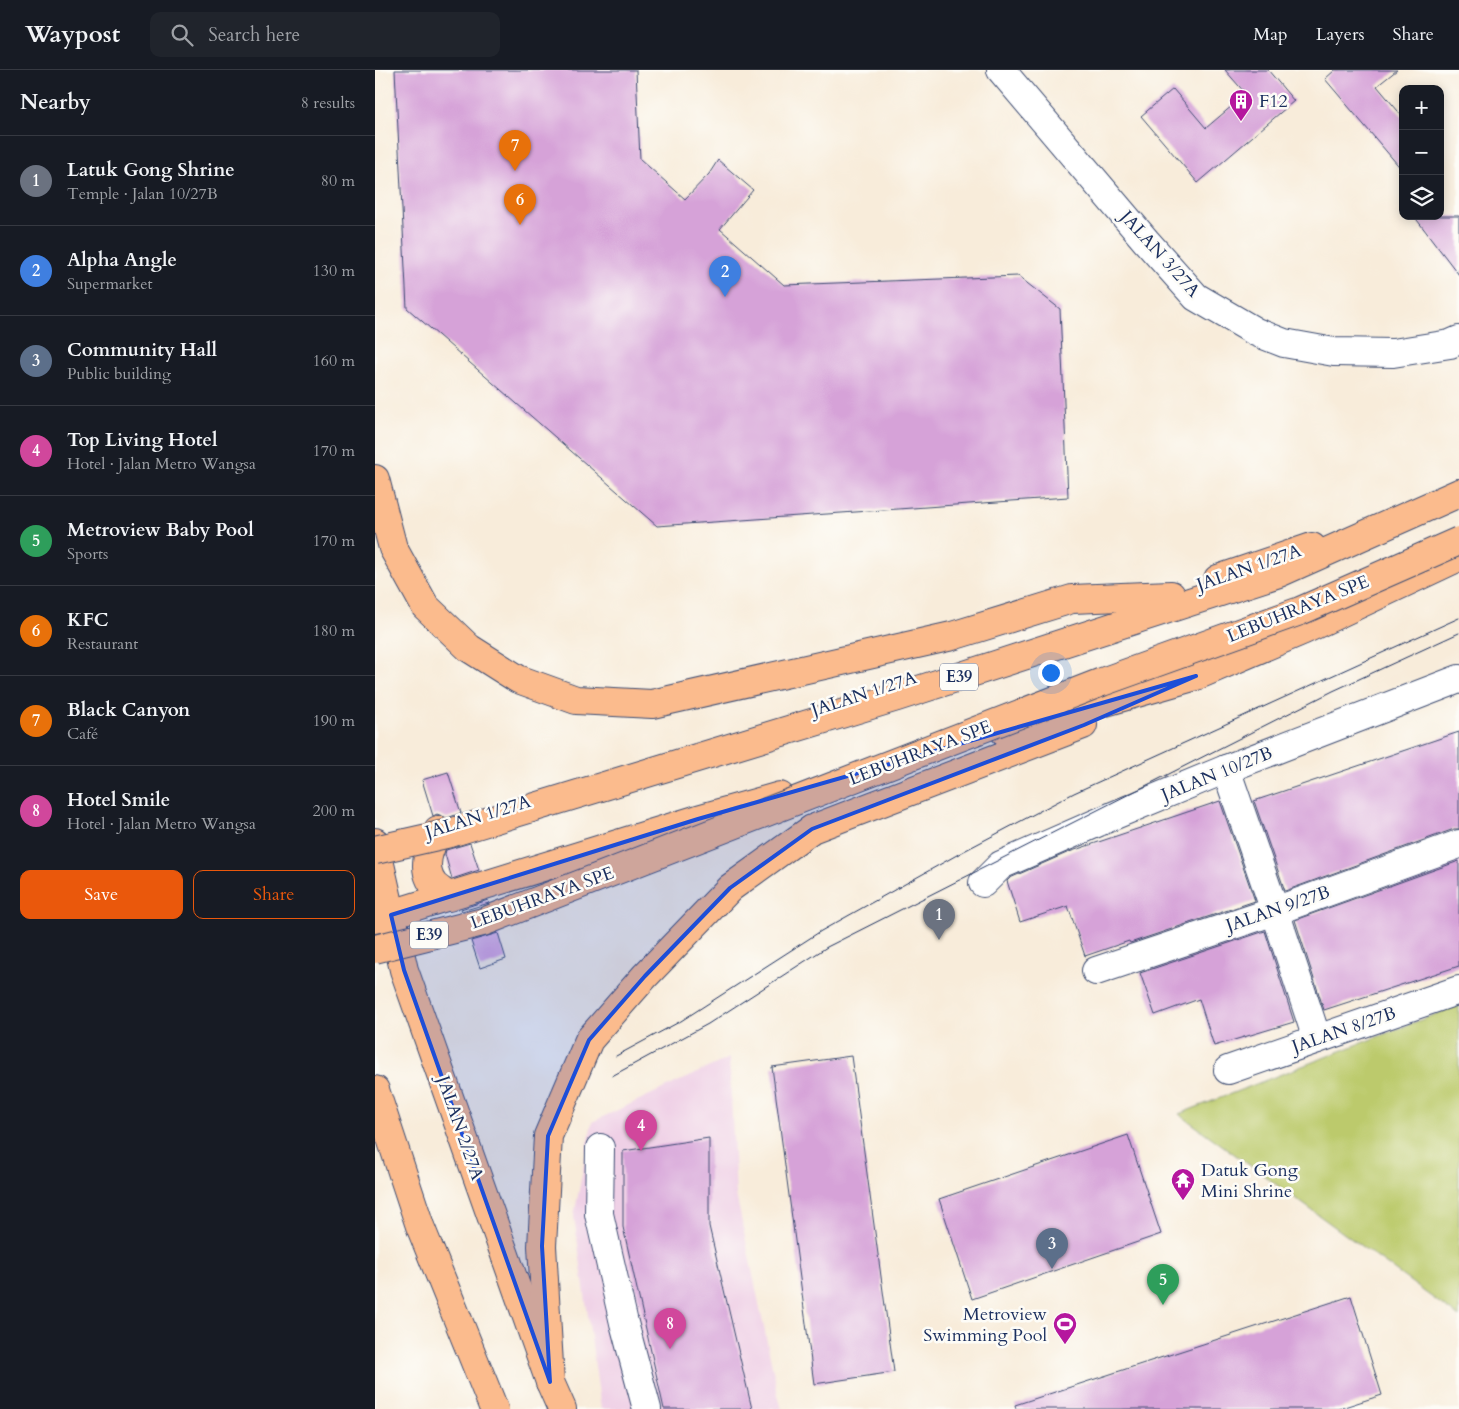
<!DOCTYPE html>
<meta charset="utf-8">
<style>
:root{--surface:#171b24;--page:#20242c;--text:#f1f3f6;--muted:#9ea1a6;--line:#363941;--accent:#ea580c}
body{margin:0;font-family:Cardo,serif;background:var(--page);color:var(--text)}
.controls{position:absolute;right:15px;top:15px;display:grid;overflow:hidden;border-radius:10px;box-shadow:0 2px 12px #0003}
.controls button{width:45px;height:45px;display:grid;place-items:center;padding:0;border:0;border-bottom:1px solid var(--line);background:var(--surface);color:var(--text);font:25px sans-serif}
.you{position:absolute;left:675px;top:602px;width:18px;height:18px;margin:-12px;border:4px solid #fff;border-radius:50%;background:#1a73e8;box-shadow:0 0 0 8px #1a73e833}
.badge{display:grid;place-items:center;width:32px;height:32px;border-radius:50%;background:var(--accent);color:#fff;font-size:16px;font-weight:700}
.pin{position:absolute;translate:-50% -41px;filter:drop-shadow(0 1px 2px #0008)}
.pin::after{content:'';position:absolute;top:26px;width:18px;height:15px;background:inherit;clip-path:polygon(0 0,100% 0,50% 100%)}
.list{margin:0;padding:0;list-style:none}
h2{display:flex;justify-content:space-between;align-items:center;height:65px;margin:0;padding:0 20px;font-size:21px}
h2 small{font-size:16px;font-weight:400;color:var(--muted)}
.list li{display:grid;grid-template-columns:32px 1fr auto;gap:15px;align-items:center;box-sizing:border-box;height:90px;padding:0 20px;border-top:1px solid var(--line)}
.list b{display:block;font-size:19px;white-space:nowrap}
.list p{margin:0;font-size:16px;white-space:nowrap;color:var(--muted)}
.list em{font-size:16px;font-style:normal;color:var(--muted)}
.actions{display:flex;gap:10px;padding:15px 20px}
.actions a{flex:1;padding:11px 0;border:1px solid var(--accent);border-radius:10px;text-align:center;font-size:18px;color:var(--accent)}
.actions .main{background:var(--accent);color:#fff}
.icon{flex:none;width:28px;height:28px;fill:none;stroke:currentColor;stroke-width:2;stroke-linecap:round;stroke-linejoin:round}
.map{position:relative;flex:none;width:1084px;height:1339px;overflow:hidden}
header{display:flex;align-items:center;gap:30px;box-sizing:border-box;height:70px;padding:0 25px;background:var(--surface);border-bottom:1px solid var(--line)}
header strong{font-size:24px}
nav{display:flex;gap:28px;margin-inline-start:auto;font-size:18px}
.search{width:350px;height:45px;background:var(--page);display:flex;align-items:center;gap:12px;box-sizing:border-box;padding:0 18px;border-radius:10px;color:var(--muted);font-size:19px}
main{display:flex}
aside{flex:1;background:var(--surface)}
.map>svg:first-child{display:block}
.built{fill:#efd0e6}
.green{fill:#bcca6c;stroke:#6c7c65}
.building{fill:#d6a2d8}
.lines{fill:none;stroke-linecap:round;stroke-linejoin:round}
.minor-casing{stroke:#3c4b71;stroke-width:30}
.major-casing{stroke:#3c4b71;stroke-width:30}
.highway-casing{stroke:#3c4b71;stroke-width:30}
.minor{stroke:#fff;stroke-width:28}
.major{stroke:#fbbb8d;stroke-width:28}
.highway{stroke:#fbbb8d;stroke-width:28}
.tram{stroke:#1b2f5e;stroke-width:1}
.highway-bridge-casing{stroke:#3c4b71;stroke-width:30;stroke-linecap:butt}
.highway-bridge{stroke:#fbbb8d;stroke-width:28}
.marked{fill:#1d4ed8;fill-opacity:0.2;stroke:#1d4ed8;stroke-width:4;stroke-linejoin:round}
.labels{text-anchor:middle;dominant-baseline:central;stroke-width:5;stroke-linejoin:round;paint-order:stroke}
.shield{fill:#fdfcf7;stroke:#5f6c8c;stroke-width:1}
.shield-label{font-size:16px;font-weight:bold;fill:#1b2f5e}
.poi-label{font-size:18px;fill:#1b2f5e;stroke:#fdfcf7;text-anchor:start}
.street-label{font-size:18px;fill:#1b2f5e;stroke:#fdfcf7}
</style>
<header>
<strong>Waypost</strong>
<div class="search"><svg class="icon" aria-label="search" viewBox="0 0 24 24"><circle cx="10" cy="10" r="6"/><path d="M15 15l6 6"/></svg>Search here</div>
<nav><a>Map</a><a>Layers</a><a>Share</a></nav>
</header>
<main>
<aside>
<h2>Nearby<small>8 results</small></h2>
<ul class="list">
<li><span class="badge" style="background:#6b7280">1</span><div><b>Latuk Gong Shrine</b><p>Temple · Jalan 10/27B</p></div><em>80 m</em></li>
<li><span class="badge" style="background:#3f7fe0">2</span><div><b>Alpha Angle</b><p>Supermarket</p></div><em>130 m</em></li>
<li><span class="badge" style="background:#5c6f8a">3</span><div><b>Community Hall</b><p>Public building</p></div><em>160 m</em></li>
<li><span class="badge" style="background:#d1479c">4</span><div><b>Top Living Hotel</b><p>Hotel · Jalan Metro Wangsa</p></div><em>170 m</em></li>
<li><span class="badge" style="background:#2e9e5b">5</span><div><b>Metroview Baby Pool</b><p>Sports</p></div><em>170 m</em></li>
<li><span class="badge" style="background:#e8710a">6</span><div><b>KFC</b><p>Restaurant</p></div><em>180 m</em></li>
<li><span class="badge" style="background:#e8710a">7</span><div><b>Black Canyon</b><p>Café</p></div><em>190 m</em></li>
<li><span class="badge" style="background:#d1479c">8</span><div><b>Hotel Smile</b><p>Hotel · Jalan Metro Wangsa</p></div><em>200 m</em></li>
</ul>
<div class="actions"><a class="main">Save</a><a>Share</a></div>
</aside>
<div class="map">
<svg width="1084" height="1339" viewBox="0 0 1084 1339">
<rect width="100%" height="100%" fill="#fdfcf7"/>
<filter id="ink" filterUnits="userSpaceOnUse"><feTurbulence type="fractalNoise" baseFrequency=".02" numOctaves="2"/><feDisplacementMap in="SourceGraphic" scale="10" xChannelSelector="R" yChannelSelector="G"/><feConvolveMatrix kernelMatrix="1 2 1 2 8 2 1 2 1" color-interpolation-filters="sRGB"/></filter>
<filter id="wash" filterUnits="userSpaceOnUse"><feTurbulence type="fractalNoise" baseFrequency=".0096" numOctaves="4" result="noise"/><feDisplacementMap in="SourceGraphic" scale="20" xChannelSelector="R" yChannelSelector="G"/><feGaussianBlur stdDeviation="1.12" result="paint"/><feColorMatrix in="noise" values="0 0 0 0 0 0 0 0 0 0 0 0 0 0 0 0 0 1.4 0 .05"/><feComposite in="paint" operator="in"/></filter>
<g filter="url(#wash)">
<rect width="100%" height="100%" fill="#f8ecda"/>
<path class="built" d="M354,988l7,136 43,205 3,10h-181l-27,-193 18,-94z"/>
<path class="green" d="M1084,935v312l-280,-203z"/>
<g id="blocks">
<g class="building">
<path d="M20,0h241l4,89 45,40 24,-25 9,-14 35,30 -33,39 64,56 234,-9 42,33 8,188 -411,29 -250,-218z"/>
<path d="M850,0h43l26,31 -96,82 -57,-67 32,-27 33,39 40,-34z"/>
<path d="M960,0h62l-20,16 26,31v54l-78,-92z"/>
<path d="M1039,146h45v59z"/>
<path d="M1084,662v97h-5l-169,62 -31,-90z"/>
<path d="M73,702l13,41 -14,5 -10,-4 -4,2 -11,-36z"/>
<path d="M845,731l35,100 -125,42 -1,-2 -44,15 -17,-50 -48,16 -13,-41 3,-3 59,-26z"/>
<path d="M95,773l9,27 -27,9 -7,-25 1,-4z"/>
<path d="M1084,791v105l-135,44 -29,-90z"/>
<path d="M113,830l1,3 -27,8 -1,-2z"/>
<path d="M890,861l29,91 -80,24 -15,-47 -44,16 -15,-42z"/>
<path d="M123,863l8,26 -26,9 -9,-27z"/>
<path d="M476,986l43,316 -80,12 -42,-317z"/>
<path d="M753,1065l33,99 -189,65 -33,-100z"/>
<path d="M334,1068v88l43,183h-88l-41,-182v-76z"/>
<path d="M976,1226l31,99 -44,14h-322l-1,-4z"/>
</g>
</g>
</g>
<g filter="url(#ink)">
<use href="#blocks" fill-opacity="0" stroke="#3c4b71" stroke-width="1"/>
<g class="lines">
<g class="minor-casing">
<g id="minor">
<path d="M626,0l145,171 50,56 60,35 28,11 50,9 59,1 57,-9 9,-4"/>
<path d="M851,699l49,142 42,128"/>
<path d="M608,813l18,-18 114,-50 111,-46 233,-90"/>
<path d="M721,901l179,-60 184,-67"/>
<path d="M853,1000l231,-80"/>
<path d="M225,1078l-1,66 25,109 23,86"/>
</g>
</g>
<g class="major-casing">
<g id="major">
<path d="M0,409l18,69 32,58 44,42 49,31 58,21 76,4 300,-68 120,-37 99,-4"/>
<path d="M843,509l94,-32"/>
<path d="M629,661l192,-55 108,-46 155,-73"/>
<path d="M63,760c-8,17 -18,38 -4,55 4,4 11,8 15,12"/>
<path d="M0,772l29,128 146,412 12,27"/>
<path d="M0,849l323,-100 82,-23"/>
<path d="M0,1020l45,136 74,183"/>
<path d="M175,1312l-8,-136 6,-110 41,-96 56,-64 85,-88 82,-59 271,-104"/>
</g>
</g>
<g class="highway-casing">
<path id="highway" d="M75,763l447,-136 382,-124 180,-80"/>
</g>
<use href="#minor" class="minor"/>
<use href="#major" class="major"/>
<use href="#highway" class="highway"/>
<g class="tram">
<path d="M241,986l65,-35 140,-90 143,-80 110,-58 385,-175"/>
<path d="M237,1006l96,-52 119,-77 506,-256 126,-58"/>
</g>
<g class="highway-bridge-casing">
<g id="highway-bridge">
<path d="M0,780l75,-17"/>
<path d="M0,879l108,-27 619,-240 198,-71 159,-70"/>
</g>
</g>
<use href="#highway-bridge" class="highway-bridge"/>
</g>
</g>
<path class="marked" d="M821,606l-112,49 -272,104 -82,59 -85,88 -56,64 -41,96 -6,110 8,136 -146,-412 -13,-55 307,-96z"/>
<defs>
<g id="building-pin" transform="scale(1.25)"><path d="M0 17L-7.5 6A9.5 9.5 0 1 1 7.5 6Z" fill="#b5179e" stroke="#fdfcf7"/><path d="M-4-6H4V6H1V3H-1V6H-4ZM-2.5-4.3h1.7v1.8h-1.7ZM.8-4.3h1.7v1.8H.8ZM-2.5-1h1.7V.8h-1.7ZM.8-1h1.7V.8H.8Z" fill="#fff"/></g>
<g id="temple-pin" transform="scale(1.25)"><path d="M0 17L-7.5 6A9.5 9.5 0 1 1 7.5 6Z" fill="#b5179e" stroke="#fdfcf7"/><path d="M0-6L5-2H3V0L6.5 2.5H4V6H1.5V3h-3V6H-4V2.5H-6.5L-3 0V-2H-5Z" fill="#fff"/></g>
<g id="stadium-pin" transform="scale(1.25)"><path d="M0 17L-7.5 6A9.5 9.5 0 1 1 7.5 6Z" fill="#b5179e" stroke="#fdfcf7"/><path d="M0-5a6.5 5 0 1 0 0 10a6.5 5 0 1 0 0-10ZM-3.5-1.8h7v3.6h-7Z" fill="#fff"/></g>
</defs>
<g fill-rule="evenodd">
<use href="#building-pin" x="866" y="31"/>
<use href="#temple-pin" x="808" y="1110"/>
<use href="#stadium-pin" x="690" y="1254"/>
</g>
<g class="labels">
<g class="shield">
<rect x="565" y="593.5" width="38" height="27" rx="4"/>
<rect x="35" y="851.5" width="38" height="27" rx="4"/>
</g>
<g class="shield-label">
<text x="584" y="607">E39</text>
<text x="54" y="865">E39</text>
</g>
<g class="poi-label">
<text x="884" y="31">F12</text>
<text x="826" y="1100">Datuk Gong<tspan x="826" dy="21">Mini Shrine</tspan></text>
<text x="672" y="1244" text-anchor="end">Metroview<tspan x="672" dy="21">Swimming Pool</tspan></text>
</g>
<g class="street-label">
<text transform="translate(785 184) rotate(48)">JALAN 3/27A</text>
<text transform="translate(874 498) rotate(-19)">JALAN 1/27A</text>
<text transform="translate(923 539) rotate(-22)">LEBUHRAYA SPE</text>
<text transform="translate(489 624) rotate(-18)">JALAN 1/27A</text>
<text transform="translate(545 683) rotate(-21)">LEBUHRAYA SPE</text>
<text transform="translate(842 704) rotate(-22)">JALAN 10/27B</text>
<text transform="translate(103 747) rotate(-17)">JALAN 1/27A</text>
<text transform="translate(167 828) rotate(-20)">LEBUHRAYA SPE</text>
<text transform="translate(903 839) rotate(-19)">JALAN 9/27B</text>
<text transform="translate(969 960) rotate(-19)">JALAN 8/27B</text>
<text transform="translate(85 1058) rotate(71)">JALAN 2/27A</text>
</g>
</g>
</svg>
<div class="controls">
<button>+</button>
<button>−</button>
<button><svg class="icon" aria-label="layers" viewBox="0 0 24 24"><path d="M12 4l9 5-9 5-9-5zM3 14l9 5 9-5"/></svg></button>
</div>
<div class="you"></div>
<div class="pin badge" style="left:564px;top:870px;background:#6b7280">1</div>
<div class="pin badge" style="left:350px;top:227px;background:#3f7fe0">2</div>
<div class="pin badge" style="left:677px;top:1199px;background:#5c6f8a">3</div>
<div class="pin badge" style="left:266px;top:1081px;background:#d1479c">4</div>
<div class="pin badge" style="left:788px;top:1235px;background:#2e9e5b">5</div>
<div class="pin badge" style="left:145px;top:155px;background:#e8710a">6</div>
<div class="pin badge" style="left:140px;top:101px;background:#e8710a">7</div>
<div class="pin badge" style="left:295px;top:1279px;background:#d1479c">8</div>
</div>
</main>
